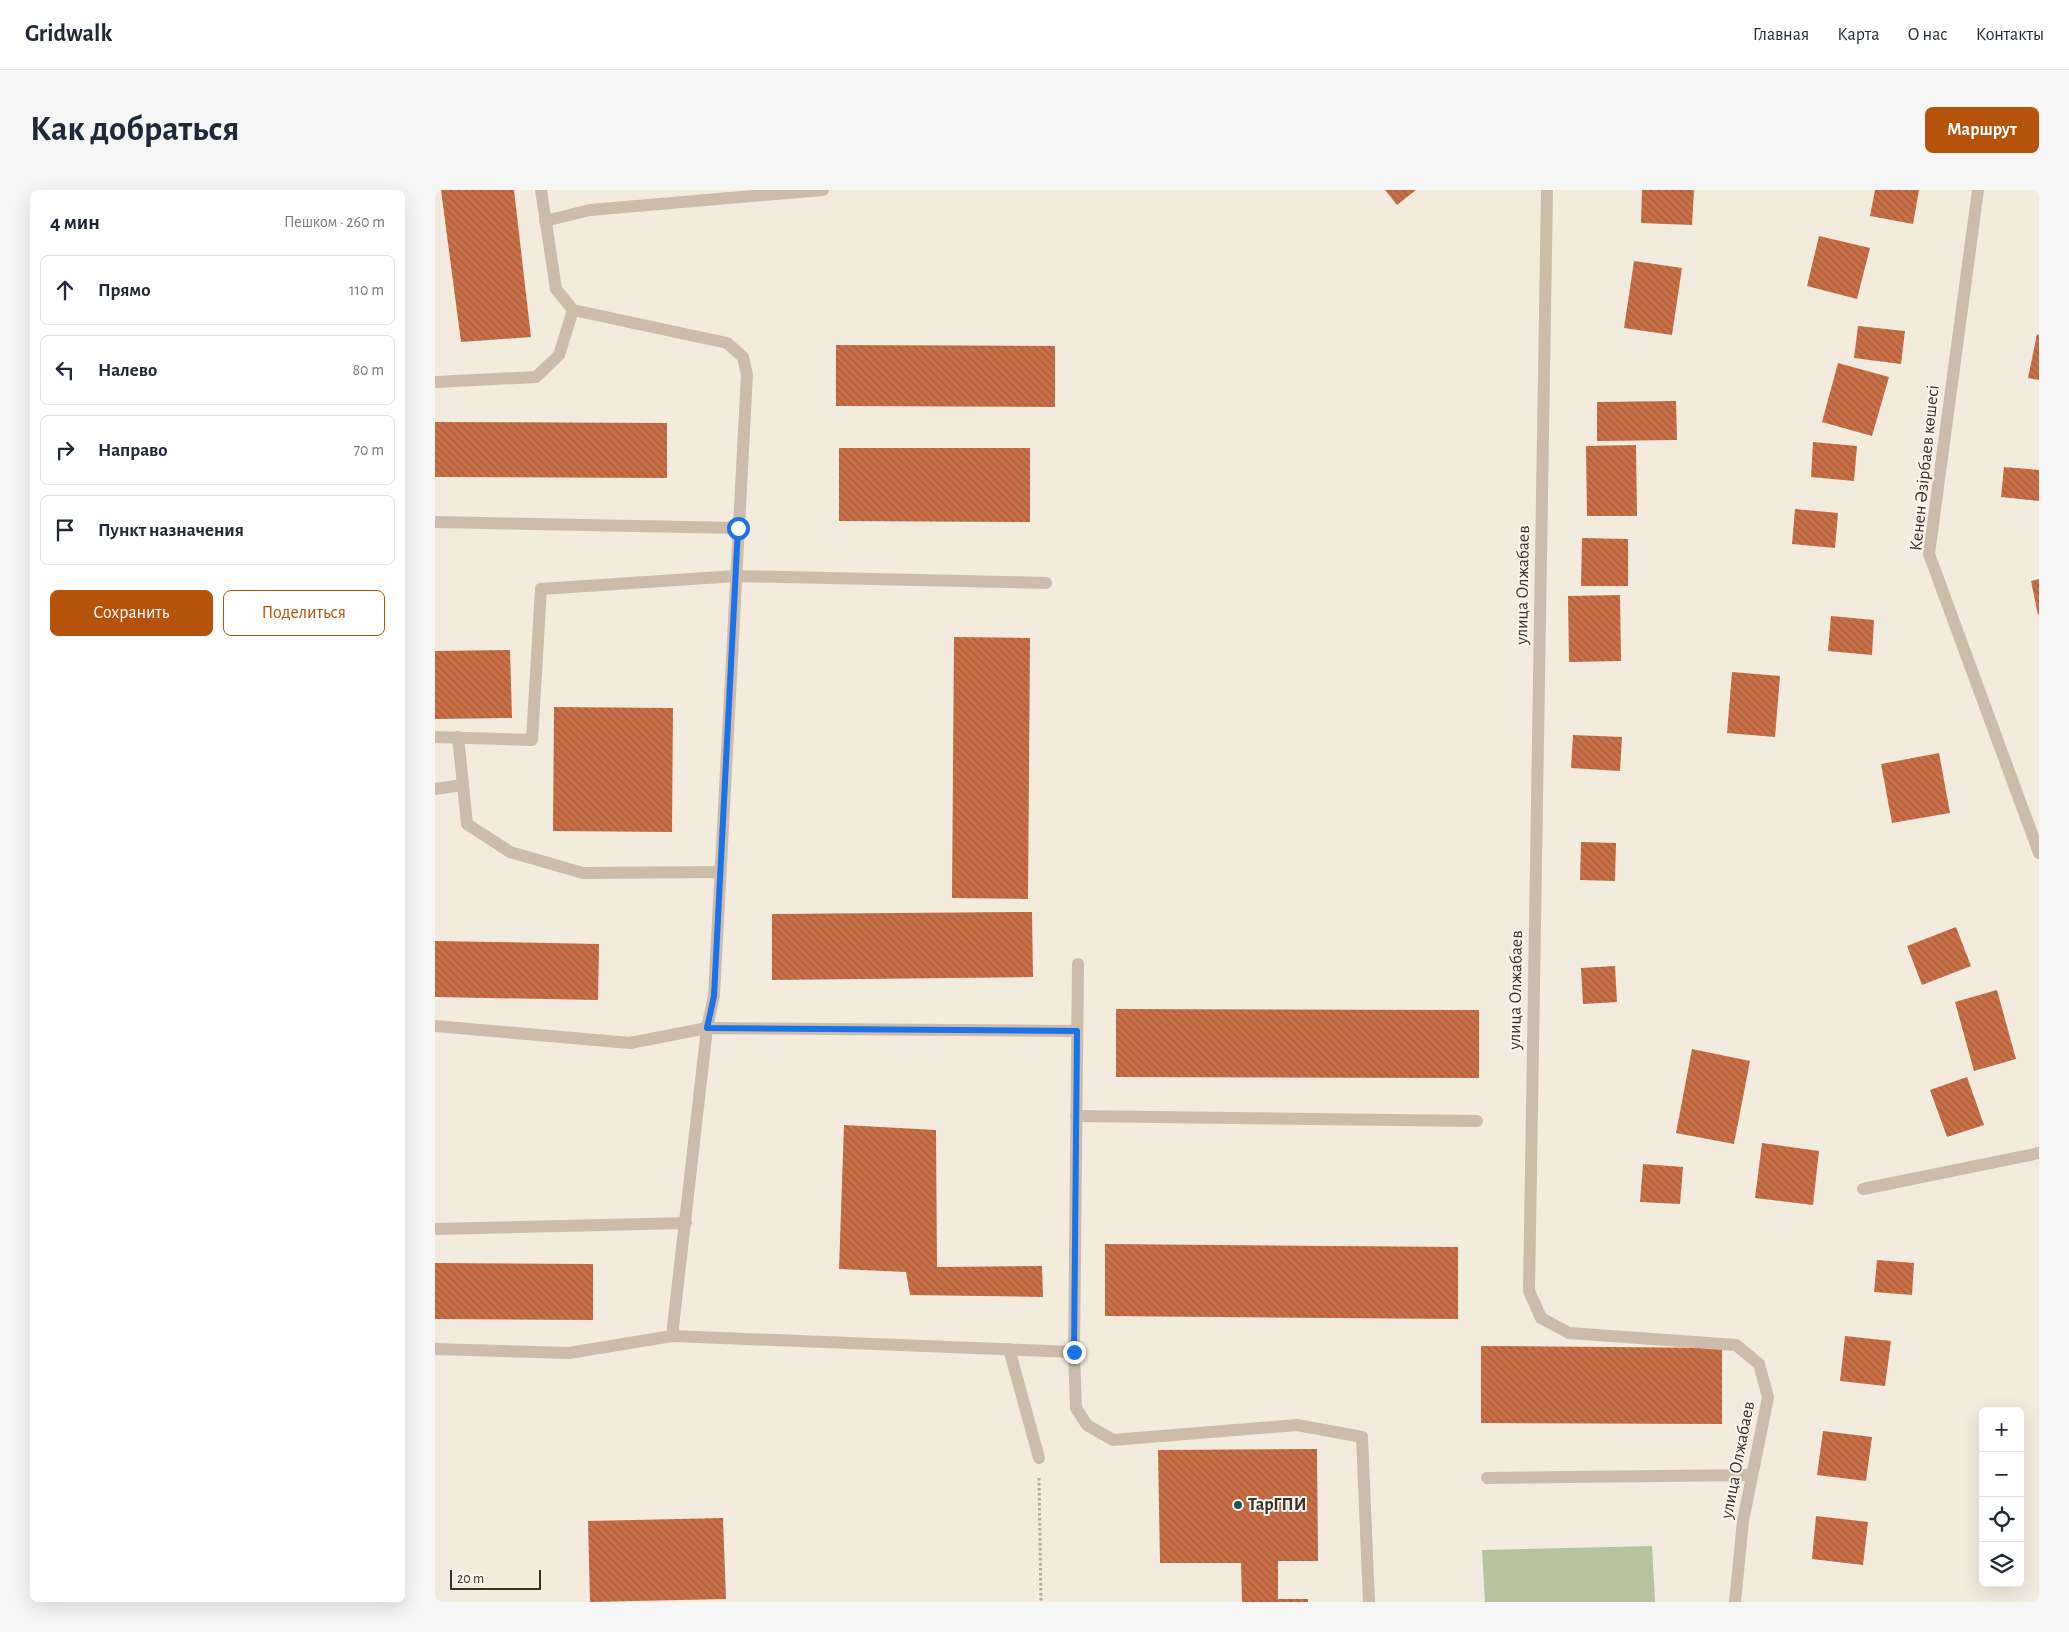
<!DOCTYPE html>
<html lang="ru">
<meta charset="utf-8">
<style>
:root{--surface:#fff;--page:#f6f6f7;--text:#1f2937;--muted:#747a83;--line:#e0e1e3;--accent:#b45309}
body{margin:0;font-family:"Alegreya Sans",sans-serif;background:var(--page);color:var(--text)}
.controls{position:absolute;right:15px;bottom:15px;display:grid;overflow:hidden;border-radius:8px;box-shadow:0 5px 20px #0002}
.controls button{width:45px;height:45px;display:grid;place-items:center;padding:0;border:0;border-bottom:1px solid var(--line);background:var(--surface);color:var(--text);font:25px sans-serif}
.scale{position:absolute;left:15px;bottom:12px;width:91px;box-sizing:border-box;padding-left:5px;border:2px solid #3a302a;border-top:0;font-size:14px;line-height:18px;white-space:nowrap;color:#3a302a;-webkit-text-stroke:4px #fbf5ec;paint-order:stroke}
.stop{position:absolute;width:15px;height:15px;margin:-11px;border:4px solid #1a73e8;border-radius:50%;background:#fff}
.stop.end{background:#1a73e8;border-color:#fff;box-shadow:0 1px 5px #0008}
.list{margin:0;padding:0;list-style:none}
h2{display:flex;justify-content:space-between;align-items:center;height:65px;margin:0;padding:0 20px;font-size:21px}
h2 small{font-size:16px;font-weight:400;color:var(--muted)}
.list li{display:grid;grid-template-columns:32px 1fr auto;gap:15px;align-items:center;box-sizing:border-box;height:70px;margin:0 10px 10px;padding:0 10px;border:1px solid var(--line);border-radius:8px}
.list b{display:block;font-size:19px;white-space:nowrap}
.list em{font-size:16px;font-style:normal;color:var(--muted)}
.actions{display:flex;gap:10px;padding:15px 20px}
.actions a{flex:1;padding:11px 0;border:1px solid var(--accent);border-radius:8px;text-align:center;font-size:18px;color:var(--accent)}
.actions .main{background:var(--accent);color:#fff}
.icon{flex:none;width:28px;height:28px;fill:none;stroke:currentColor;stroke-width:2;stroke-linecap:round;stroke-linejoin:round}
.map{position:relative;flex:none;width:1604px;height:1412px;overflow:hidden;border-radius:8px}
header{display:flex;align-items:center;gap:30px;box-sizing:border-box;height:70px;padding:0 25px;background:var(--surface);border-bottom:1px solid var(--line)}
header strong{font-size:24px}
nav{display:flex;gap:28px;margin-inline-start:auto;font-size:18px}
.intro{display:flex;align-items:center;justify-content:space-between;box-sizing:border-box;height:120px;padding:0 30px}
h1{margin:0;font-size:35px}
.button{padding:12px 22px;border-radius:8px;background:var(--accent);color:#fff;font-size:18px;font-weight:700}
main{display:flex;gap:30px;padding:0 30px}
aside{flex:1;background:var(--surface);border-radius:8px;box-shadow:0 5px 20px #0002}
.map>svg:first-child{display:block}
.pitch{fill:#b5c49e}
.building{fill:url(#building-back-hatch)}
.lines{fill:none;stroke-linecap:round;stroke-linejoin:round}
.path{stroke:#b9a694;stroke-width:3;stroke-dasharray:2.5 2.5;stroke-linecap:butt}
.minor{stroke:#cdbcaa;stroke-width:12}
.route{stroke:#1a73e8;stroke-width:6}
.poi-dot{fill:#1d555d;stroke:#fbf5ec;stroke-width:2}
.labels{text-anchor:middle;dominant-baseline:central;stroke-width:4;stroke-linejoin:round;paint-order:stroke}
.street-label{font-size:18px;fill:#3a302a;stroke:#fbf5ec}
.poi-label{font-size:18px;font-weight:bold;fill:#3a302a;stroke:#fbf5ec;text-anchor:start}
</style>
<header>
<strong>Gridwalk</strong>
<nav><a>Главная</a><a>Карта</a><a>О нас</a><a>Контакты</a></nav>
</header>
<div class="intro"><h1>Как добраться</h1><a class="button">Маршрут</a></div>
<main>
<aside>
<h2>4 мин<small>Пешком · 260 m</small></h2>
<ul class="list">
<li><svg class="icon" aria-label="ahead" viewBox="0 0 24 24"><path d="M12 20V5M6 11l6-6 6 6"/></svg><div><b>Прямо</b></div><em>110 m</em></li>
<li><svg class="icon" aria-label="left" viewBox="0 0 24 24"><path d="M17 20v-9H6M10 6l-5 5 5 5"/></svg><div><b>Налево</b></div><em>80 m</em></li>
<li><svg class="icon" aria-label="right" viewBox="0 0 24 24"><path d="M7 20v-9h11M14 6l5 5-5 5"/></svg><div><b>Направо</b></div><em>70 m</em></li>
<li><svg class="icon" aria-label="arrive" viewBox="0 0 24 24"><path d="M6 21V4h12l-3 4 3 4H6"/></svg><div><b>Пункт назначения</b></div></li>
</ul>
<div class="actions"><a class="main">Сохранить</a><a>Поделиться</a></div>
</aside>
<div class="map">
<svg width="1604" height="1412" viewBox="0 0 1604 1412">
<defs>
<pattern id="building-back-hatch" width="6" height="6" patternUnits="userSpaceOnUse" patternTransform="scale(1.25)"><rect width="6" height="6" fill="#c97047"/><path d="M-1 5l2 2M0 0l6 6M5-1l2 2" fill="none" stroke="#a45c3b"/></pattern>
</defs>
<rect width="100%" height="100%" fill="#f4ebdf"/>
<path class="pitch" d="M1217,1356l3,56h-170l-3,-52z"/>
<g class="building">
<path d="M6,0h73l17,147 -70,5z"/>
<path d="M950,0h31l-19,15z"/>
<path d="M1207,0h52l-2,35 -51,-2z"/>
<path d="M1440,0h44l-6,34 -43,-8z"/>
<path d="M1384,46l51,12 -13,51 -50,-13z"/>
<path d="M1199,71l48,7 -10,67 -48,-7z"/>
<path d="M1423,136l47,5 -4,33 -47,-6z"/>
<path d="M1602,144l2,1v45l-11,-2z"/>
<path d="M401,155l219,1v61l-219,-1z"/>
<path d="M1403,173l51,14 -17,59 -50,-14z"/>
<path d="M1241,211l1,39 -80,1v-39z"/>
<path d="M0,232l232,1v55l-232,-1z"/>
<path d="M1378,252l44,4 -3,35 -43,-4z"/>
<path d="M1201,255l1,71h-50l-1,-70z"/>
<path d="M404,258h191v74l-191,-1z"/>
<path d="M1569,277l35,3v31l-38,-4z"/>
<path d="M1360,319l43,4 -3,35 -43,-4z"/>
<path d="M1147,348l46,1v47h-47z"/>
<path d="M1604,389v35l-1,1 -7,-34z"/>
<path d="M1185,405l1,66 -52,1 -1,-66z"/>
<path d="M1396,426l43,4 -2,35 -44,-4z"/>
<path d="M519,447l76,1 -2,261 -76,-1z"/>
<path d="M75,460l2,68 -77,1v-68z"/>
<path d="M1297,482l48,4 -5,61 -48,-4z"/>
<path d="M119,517l119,1 -1,124 -119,-1z"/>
<path d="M1138,545l49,2 -2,34 -49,-3z"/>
<path d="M1504,563l11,60 -58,10 -11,-59z"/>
<path d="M1146,652l35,1 -1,38 -35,-1z"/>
<path d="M597,722l1,65 -261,3v-66z"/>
<path d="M1521,737l15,39 -49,19 -15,-39z"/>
<path d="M0,751l164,3 -1,56 -163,-3z"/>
<path d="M1180,776l2,36 -34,2 -2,-36z"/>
<path d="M1562,800l19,69 -42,12 -19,-69z"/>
<path d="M681,819l363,1v68l-363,-1z"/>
<path d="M1257,859l58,12 -16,83 -58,-11z"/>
<path d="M1532,887l17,48 -37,12 -17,-47z"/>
<path d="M409,935l92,5 1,137 105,-1 1,31 -133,-2 -4,-23 -67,-3z"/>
<path d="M1327,953l57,8 -6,54 -58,-7z"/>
<path d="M1208,974l40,3 -3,37 -40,-2z"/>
<path d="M670,1054l353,3v72l-353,-3z"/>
<path d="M1442,1070l37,3 -2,32 -38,-3z"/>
<path d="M0,1073l158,1v56l-158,-1z"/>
<path d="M1410,1146l46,5 -6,45 -45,-5z"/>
<path d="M1046,1156l241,2v76l-241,-1z"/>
<path d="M1388,1241l49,6 -6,44 -49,-6z"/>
<path d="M882,1259l1,112h-40v38h30v3h-66l-1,-39h-81l-2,-113z"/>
<path d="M1381,1326l52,6 -5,43 -51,-6z"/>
<path d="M288,1328l3,81 -136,3 -2,-81z"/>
</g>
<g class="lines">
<path class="path" d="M604,1288l2,124"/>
<g class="minor">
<path d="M106,0l15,99 17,21 154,33 16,14 4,18 -33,621 -7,32 -35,308"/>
<path d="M1112,0l-18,1101 12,27 28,15 167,12 23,19 9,33 -25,124 -8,81"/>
<path d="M1543,0l-49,364 110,299"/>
<path d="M110,31l45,-11 233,-20"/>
<path d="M0,192l101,-5 23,-22 14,-45"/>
<path d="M0,332l303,6"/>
<path d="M0,547l97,3 9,-151 195,-13 310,7"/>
<path d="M23,547l9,87 43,28 73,21 137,-1"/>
<path d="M0,599l28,-4"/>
<path d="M0,836l195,17 77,-15 370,3"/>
<path d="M641,926l401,5"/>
<path d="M1428,999l176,-36"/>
<path d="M0,1039l251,-6"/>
<path d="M0,1159l134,4 103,-17 402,16 4,-388"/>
<path d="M574,1159l30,109"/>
<path d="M639,1162l2,56 11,17 26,15 184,-15 65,12 7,165"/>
<path d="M1052,1288l265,-3"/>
</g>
</g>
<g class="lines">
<path class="route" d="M303,338l-24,468 -7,32 370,3 -3,321"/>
</g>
<circle class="poi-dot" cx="803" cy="1315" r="5"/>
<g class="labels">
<g class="street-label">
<text transform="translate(1490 278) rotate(-84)">Кенен Әзірбаев көшесі</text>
<text transform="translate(1088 395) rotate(-89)">улица Олжабаев</text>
<text transform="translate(1081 800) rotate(-89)">улица Олжабаев</text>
<text transform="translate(1303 1270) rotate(-79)">улица Олжабаев</text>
</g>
<g class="poi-label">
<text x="813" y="1315">ТарГПИ</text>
</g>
</g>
</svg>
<div class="controls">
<button>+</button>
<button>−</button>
<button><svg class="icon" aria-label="locate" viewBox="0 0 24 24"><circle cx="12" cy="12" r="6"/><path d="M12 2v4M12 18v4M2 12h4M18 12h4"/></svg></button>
<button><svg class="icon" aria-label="layers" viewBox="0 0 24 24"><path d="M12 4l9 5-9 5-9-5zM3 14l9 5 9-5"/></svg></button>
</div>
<div class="scale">20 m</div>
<div class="stop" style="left:303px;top:338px"></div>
<div class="stop end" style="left:639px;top:1162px"></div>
</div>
</main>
